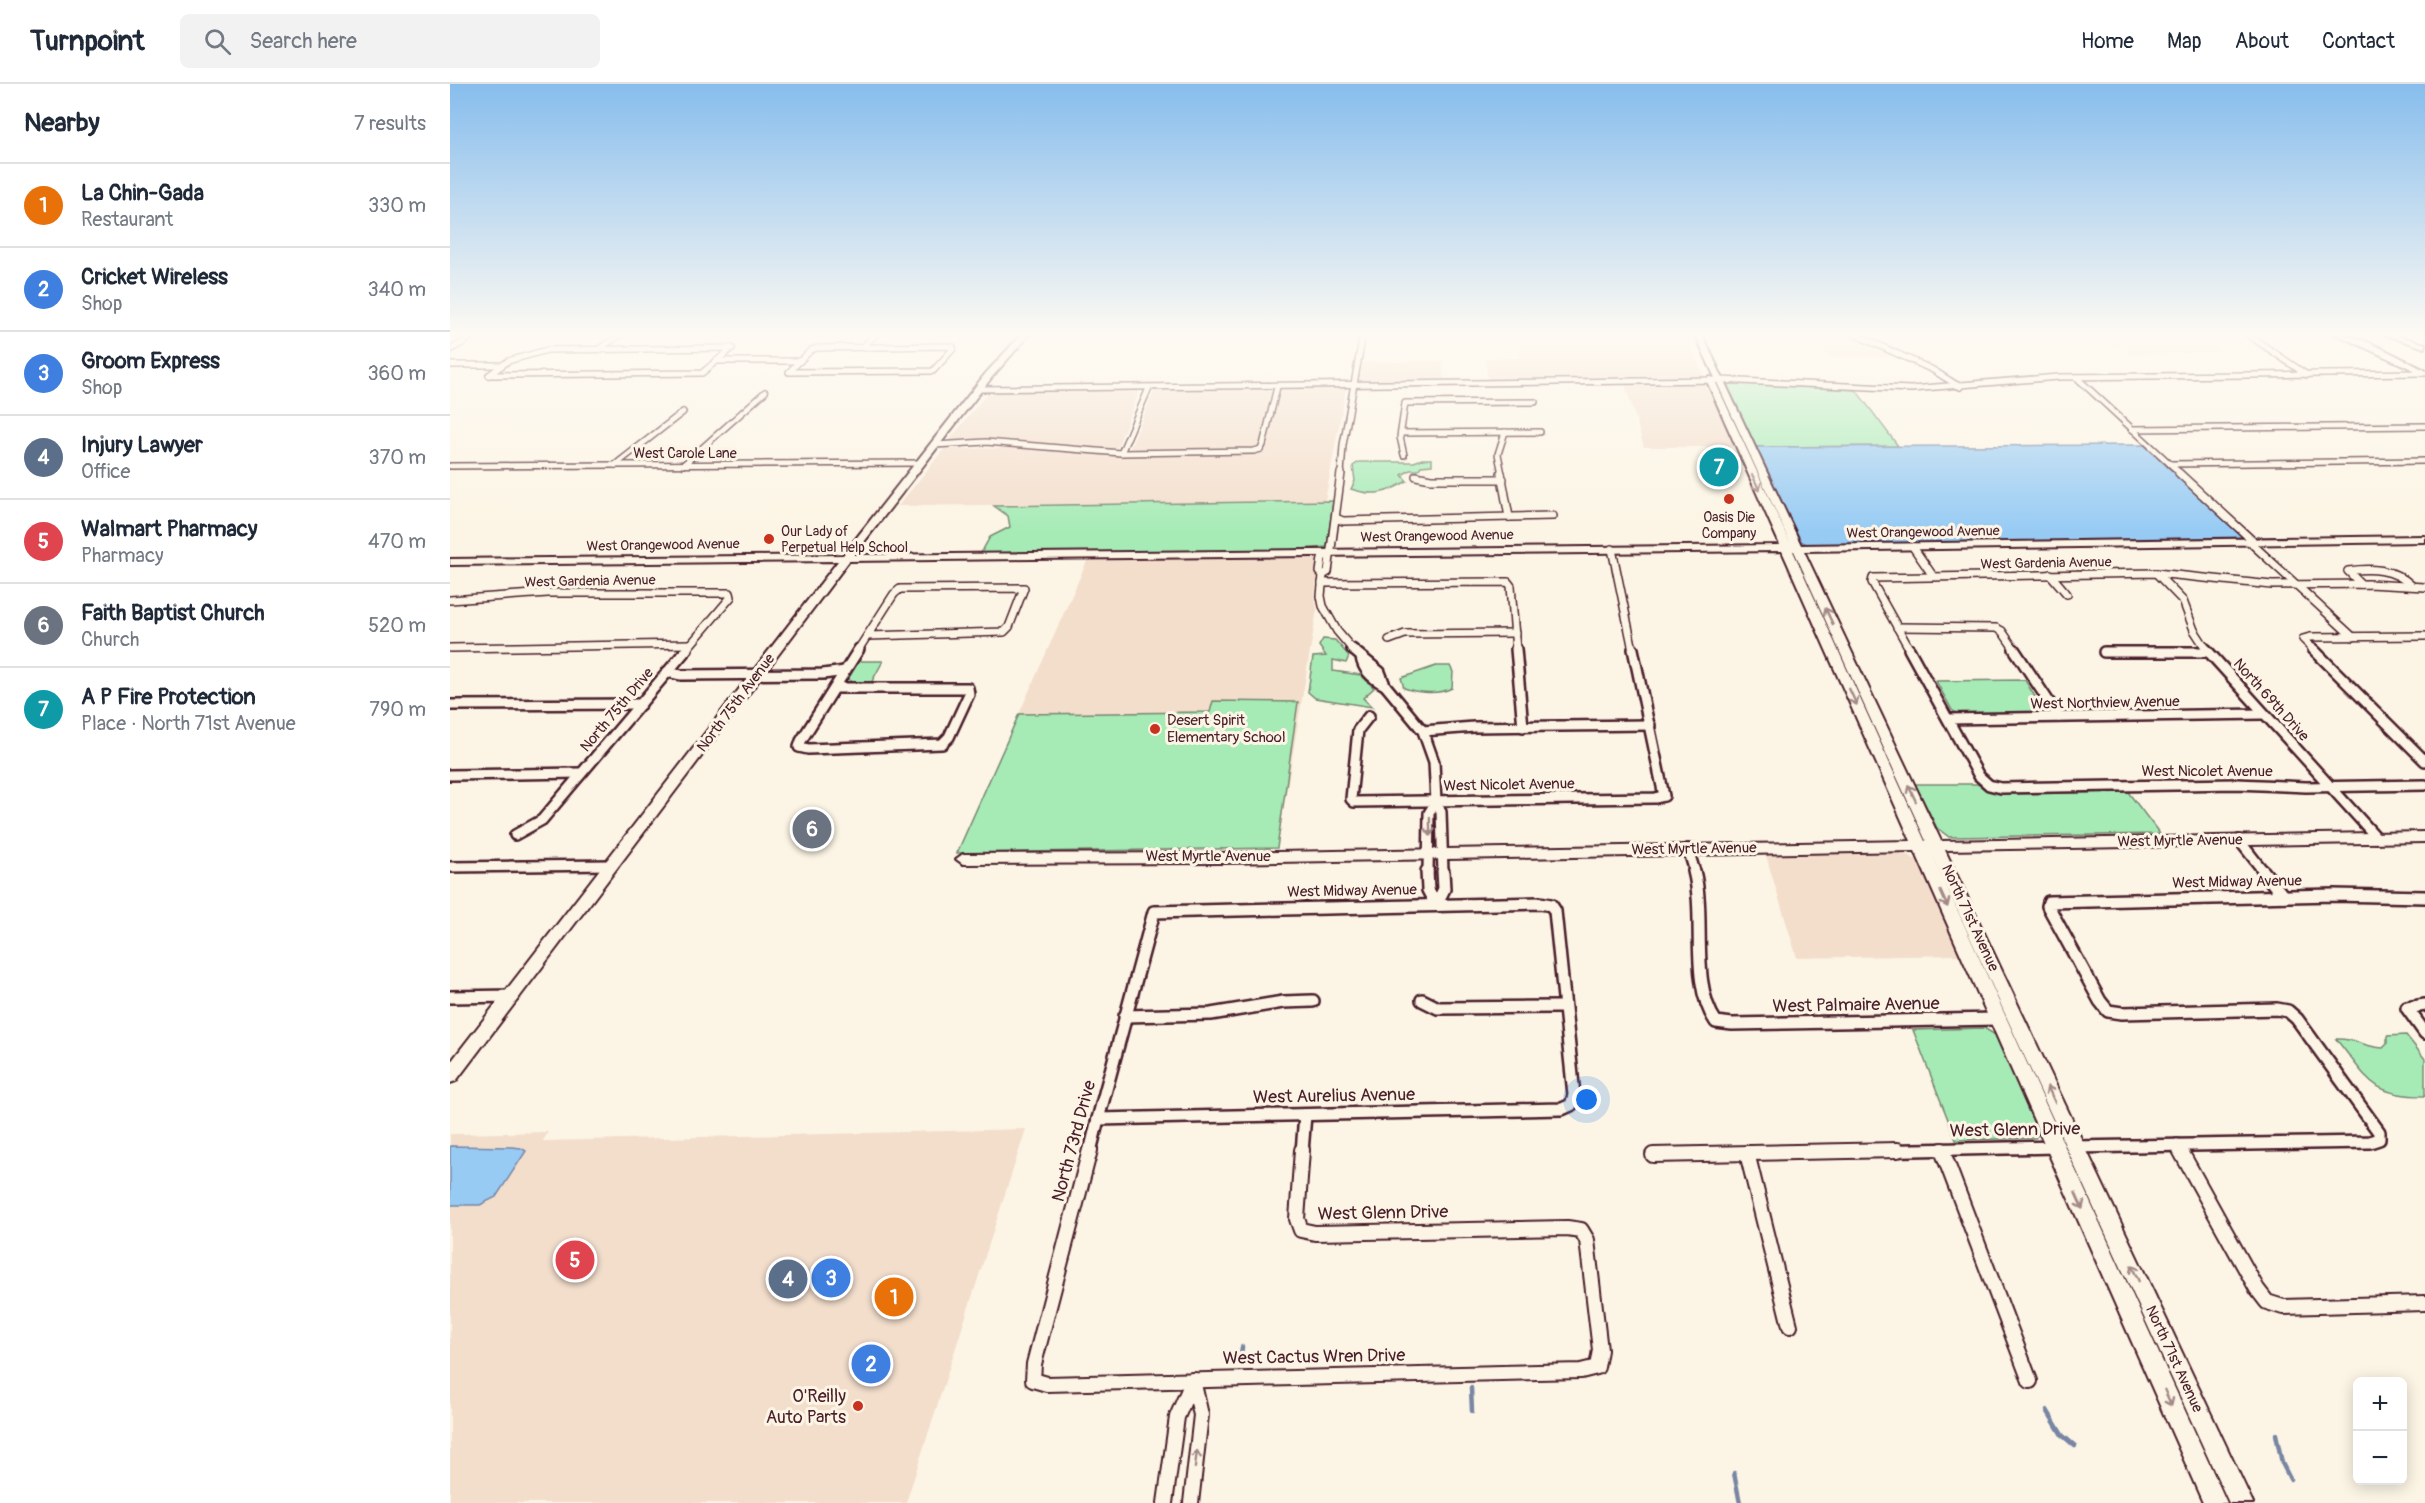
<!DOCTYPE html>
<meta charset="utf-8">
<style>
:root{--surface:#fff;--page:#f2f2f3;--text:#1f2937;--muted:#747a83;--line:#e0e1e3;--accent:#0f766e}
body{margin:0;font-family:Pangolin,sans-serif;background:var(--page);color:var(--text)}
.controls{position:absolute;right:18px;bottom:18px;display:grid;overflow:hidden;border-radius:9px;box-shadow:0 3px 15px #0003}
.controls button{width:54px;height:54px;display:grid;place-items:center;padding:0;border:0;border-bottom:2px solid var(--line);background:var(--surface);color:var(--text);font:30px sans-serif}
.you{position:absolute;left:1137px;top:1016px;width:21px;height:21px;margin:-15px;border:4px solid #fff;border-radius:50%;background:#1a73e8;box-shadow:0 0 0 9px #1a73e833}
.badge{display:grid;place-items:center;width:39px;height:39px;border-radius:50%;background:var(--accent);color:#fff;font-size:20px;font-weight:700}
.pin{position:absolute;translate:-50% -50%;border:3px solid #fff;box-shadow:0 2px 6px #0006}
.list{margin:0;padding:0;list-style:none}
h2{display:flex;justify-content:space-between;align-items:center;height:78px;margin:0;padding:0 24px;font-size:26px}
h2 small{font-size:20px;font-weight:400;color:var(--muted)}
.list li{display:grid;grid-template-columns:39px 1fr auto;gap:18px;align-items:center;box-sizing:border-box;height:84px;padding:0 24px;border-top:2px solid var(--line)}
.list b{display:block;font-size:22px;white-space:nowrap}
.list p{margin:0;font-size:20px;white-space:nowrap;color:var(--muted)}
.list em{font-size:20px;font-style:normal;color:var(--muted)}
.icon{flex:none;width:33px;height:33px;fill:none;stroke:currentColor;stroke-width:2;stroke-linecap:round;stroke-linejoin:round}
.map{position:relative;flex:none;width:1975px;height:1419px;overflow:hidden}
header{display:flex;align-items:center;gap:36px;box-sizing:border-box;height:84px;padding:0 30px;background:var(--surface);border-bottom:2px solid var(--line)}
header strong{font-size:28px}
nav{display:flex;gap:33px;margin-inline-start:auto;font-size:21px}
.search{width:420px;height:54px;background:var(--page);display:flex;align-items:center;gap:15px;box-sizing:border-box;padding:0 21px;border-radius:9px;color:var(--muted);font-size:22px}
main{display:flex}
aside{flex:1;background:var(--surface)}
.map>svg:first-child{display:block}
.built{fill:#f3decc}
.green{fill:#a6ebb6;stroke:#788570;stroke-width:1.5}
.water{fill:#97cbf4;stroke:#7886a4;stroke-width:1.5}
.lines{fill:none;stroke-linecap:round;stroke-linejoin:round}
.stream{stroke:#7886a4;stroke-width:4.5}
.street-far4-casing{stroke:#4a1f2b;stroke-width:8}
.street-far3-casing{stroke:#4a1f2b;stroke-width:10}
.street-far2-casing{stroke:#4a1f2b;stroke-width:14}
.street-far1-casing{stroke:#4a1f2b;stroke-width:16}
.street-casing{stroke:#4a1f2b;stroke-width:18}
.secondary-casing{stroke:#4a1f2b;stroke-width:4}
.street-far4{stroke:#fcf5e5;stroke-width:5}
.street-far3{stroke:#fcf5e5;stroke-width:7}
.street-far2{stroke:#fcf5e5;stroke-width:9}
.street-far1{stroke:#fcf5e5;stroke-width:11}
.street{stroke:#fcf5e5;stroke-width:14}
.secondary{fill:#fcf5e5;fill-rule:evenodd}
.oneway{stroke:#a38a88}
.poi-dot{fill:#c8321e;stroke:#fcf5e5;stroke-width:2}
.labels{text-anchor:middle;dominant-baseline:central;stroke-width:6;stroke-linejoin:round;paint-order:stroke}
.far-street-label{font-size:14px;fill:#4a1f2b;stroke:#fcf5e5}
.far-poi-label{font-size:14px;fill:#4a1f2b;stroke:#fcf5e5}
.street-label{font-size:15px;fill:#4a1f2b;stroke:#fcf5e5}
.poi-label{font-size:15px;fill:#4a1f2b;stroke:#fcf5e5;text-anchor:start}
.near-street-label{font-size:18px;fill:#4a1f2b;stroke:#fcf5e5}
.near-poi-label{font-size:18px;fill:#4a1f2b;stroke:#fcf5e5;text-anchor:end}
</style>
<header>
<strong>Turnpoint</strong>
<div class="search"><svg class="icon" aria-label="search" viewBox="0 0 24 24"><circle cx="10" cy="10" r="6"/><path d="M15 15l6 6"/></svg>Search here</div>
<nav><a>Home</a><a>Map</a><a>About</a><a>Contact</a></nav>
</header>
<main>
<aside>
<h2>Nearby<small>7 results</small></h2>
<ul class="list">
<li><span class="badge" style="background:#e8710a">1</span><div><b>La Chin-Gada</b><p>Restaurant</p></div><em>330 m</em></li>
<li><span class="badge" style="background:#3f7fe0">2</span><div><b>Cricket Wireless</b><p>Shop</p></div><em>340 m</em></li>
<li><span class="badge" style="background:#3f7fe0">3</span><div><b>Groom Express</b><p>Shop</p></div><em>360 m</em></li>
<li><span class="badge" style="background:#5c6f8a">4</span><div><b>Injury Lawyer</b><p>Office</p></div><em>370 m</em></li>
<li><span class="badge" style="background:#e0444e">5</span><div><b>Walmart Pharmacy</b><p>Pharmacy</p></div><em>470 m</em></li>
<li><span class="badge" style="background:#6b7280">6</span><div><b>Faith Baptist Church</b><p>Church</p></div><em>520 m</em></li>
<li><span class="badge" style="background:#0f9aa8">7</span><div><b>A P Fire Protection</b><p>Place · North 71st Avenue</p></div><em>790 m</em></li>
</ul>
</aside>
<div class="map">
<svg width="1975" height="1419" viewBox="0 0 1975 1419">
<rect width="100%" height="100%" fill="#fcf5e5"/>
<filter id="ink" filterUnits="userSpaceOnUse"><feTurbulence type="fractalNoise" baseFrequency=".0167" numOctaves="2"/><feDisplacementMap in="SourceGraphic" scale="12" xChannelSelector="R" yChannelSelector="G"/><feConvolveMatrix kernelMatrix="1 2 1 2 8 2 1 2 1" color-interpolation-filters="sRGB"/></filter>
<g filter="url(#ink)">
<g class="built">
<path d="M1067,250h169l18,42 -4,2 -212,2 -4,-22h36z"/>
<path d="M1363,250h35l47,21 -10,2h-56z"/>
<path d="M1576,250h167l26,18 -88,3 -13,-9h-79z"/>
<path d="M993,277l1,20 -83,1 -2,-2 3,-18z"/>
<path d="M1252,299l6,1 28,63h-92l-19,-63z"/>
<path d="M893,303l3,1 -21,113 -427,5 46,-57 75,-1 108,7 28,-66z"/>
<path d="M690,305l-22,57 -6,4 -125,-9h-34l-3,-2 39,-48z"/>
<path d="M863,473l6,6 -4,32 2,15 -40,238 -320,5 131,-294z"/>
<path d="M1445,769l10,1 12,6 45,95 -165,3 -31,-102z"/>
<path d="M576,1045l-120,374h-456v-369l98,-2 -5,9z"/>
</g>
<g class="green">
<path d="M1283,299l123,7 42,56 -143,1 -29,-61z"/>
<path d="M972,375h10v6l-11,1 -3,4h-8l-8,5 5,6c-20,12 -33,16 -56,8l4,-8 -2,-15 6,-4h55z"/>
<path d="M883,417l-6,46 -41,3 -305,3 9,-16 20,-10 -2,-11 -14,-10z"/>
<path d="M873,555l12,1 14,16 -3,7 -13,-3v11l28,4 13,13 -11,10 9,9 -57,-9 -7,-6 5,-35 13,-1 -7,-10z"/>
<path d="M409,577h24l-12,22h-17l-6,-4z"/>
<path d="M986,582h14l3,6 -1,16c-14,7 -34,5 -48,0l-3,-10z"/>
<path d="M1575,596l19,32 -86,2 -6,-4 -16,-29z"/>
<path d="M763,617l85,1 -21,146 -320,5 62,-139 191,-2z"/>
<path d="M1465,700h62l13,6 17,4 121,-2 32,42 -211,3 -12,-9z"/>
<path d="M1534,944l13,8 41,95v4l-3,3 -79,2 -43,-110z"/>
<path d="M1956,951l19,24v37c-55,0 -57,-18 -89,-57 20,-1 27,8 47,9l4,-4v-8z"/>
</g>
<g class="water">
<path d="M1694,361l102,94 -438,6 -7,-4 -46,-94z"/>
<path d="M0,1062l62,1 9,1 5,3 -30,46 -16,8h-30z"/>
</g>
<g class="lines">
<g class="stream">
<path d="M790,1278l2,-15"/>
<path d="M1021,1304l1,23"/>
<path d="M1597,1326l15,25 13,11"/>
<path d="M1826,1350l6,29 8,16"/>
<path d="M1284,1389l6,30"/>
</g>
<g class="street-far4-casing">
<g id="street-far4">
<path d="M1404,250l79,36 27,17"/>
<path d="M1797,250l60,41"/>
<path d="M496,262l7,1v2l-20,22 -144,1 22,-22 6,-2z"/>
<path d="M413,263l13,-13"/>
<path d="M150,264l22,-14"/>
<path d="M0,266l17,-10 5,-6"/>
<path d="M268,277h82"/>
<path d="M0,281h52"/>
<path d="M39,291l213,-2 30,-25"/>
<path d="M39,291l19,-14 39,-11 185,-2"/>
<path d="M1626,293l105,97"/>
<path d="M528,305l742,-9 191,9 147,-12 367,-4"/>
<path d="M1682,345l293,-3"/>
<path d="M951,349l139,-1"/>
<path d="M485,361l51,-3 135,11 133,-2 7,-2 2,-4 14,-58"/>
<path d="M671,369l28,-65"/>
<path d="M954,371l-4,-18 5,-34 130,-1"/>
<path d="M1720,380l255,-3"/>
<path d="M165,381l68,-53"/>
<path d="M233,381l82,-73"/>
<path d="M0,382l471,-3"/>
<path d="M891,390l2,-29 20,-111"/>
<path d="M1052,390l-4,-20 7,-22"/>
</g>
</g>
<g class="street-far3-casing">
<g id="street-far3">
<path d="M1051,389l8,44"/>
<path d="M1729,389l76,70"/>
<path d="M966,392l15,3h72"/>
<path d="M886,434l7,3 210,-5"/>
<path d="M1801,459l102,94"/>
<path d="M1463,463l20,29"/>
<path d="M1162,465l21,101"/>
<path d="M879,469l-7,5 -2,14 3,3 -2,21 2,10 14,25 16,19"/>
<path d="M1706,489l27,28 11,29 13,20"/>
<path d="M1600,490l17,20"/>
<path d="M873,491l5,-3 13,-99"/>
<path d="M872,499l186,-1 3,4 5,64"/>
<path d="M1911,500l-13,-13c23,-3 45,-3 63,14"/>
<path d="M0,516l98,-7h182l1,4 -45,53"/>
<path d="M1447,543l99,1 6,3 13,19"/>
<path d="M939,556l16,-6 110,-1"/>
<path d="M0,564l240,-4"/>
<path d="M408,566l36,-56 6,-5 124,-1 -15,39 -5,5 -136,4"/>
<path d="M1460,566l-38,-68 1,-4 283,-5 116,12 96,-1 57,3"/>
<path d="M1864,566l-11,-11 7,-2 115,-1"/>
</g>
</g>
<g class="street-far2-casing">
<g id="street-far2">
<path d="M902,565l28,23 5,13 38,46 11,31 2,40 5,10 2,60"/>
<path d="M1066,565l7,78"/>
<path d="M1459,565l70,127 10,9 12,3 236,-4 69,3 119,-2"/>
<path d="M1564,565l45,68"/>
<path d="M1756,565l171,189"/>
<path d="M1863,565l112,112"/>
<path d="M1654,568h104"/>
<path d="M911,573c2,14 12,22 24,28"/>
<path d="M217,588l14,3 142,-1 22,-3"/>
<path d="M385,604h133l1,6 -20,43 -7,7 -134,5 -9,-2 2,-6 58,-92"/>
<path d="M0,621l191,-1"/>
<path d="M919,632l-11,14 -7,69 3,3 301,-4 9,-2 -31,-147"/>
<path d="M1498,635l315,-5"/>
<path d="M973,647l51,-4 176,-2"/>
<path d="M0,691l131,-2"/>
<path d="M65,751l27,-15 145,-171"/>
<path d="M1789,756l25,32"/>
<path d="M1238,765l7,23"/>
<path d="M0,783l163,-2"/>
<path d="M978,788l1,-59 7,-11"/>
</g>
</g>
<g class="street-far1-casing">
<g id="street-far1">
<path d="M977,787l1,19 8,15"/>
<path d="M1244,787c12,46 -5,112 22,151l16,2 265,-5"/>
<path d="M1813,787l20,25"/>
<path d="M1090,819l11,2 4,6 19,184 -3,10 -9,4 -464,10 56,-207z"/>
<path d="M986,821l8,-16 -1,-18"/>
<path d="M0,913l63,-1"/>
<path d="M972,916l16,8 126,-1"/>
<path d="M1975,921l-18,3 18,25"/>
<path d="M675,932l86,-2 72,-12 30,-1"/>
<path d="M1727,1061l4,7"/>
<path d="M1623,1063l297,-5 9,-3v-7l-82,-113 -9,-8 -11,-2 -155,4 -14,-2 -8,-10 -52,-95 1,-4 285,-7 91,2"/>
<path d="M640,1068l8,-33"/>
<path d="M852,1068l3,-37"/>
<path d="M1372,1068l234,-5"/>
</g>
</g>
<g class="street-casing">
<g id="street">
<path d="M640,1066l-56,214 -1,16 14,4 534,-13 16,-4 3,-17 -13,-110 -6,-10 -14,-2 -252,5 -14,-3 -4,-11 5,-69"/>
<path d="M1492,1066l88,231"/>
<path d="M1730,1066l77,139 10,13 16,5 142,-4"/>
<path d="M1297,1069l43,173"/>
<path d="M1203,1071l245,-5"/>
<path d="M715,1419l12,-86 16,-37"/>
<path d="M741,1419l10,-88 -8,-35"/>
</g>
</g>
<g class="secondary-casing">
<g id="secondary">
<path d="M572,250h8l-38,43 -138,178 926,-10 -74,-166 4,-2 4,2 77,166 -96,-211h7l99,211 624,-9v6l-621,9 137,290 484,-9v10l-480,8 308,653h-24l-299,-653 297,653h-24l-288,-652 -694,12 -258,1 -7,-5 7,-5 258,-1 690,-12 -129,-290 -933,10 -393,520 -6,2v-20l388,-502 -388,4v-6l393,-4 143,-182zM1343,467h1l132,290h-1z"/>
<path d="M1885,250c22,-1 69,26 90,36v5z"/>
<path d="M1933,250h10l32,10v4z"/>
</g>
</g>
<use href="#street-far4" class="street-far4"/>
<use href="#street-far3" class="street-far3"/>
<use href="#street-far2" class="street-far2"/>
<use href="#street-far1" class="street-far1"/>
<use href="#street" class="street"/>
<use href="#secondary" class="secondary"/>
</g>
<defs><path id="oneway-shaft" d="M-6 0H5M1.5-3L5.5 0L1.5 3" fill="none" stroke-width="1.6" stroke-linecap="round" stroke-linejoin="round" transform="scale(1.5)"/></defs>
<g class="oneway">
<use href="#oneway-shaft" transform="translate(1306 399) rotate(65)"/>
<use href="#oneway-shaft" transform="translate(1379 532) rotate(-115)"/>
<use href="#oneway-shaft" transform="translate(1403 613) rotate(65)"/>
<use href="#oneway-shaft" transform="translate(1462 709) rotate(-115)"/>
<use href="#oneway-shaft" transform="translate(980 743) rotate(89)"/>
<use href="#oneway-shaft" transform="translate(1494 815) rotate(66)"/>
<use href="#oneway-shaft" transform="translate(1601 1010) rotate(-115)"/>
<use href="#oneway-shaft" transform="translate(1629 1117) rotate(66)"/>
<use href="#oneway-shaft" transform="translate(1685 1189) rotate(-115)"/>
<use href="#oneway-shaft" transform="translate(1718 1314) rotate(66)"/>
<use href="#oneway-shaft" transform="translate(746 1375) rotate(-83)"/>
</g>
</g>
<linearGradient id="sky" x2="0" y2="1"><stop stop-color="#87bded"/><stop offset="0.56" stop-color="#fefaf3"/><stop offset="1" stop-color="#fefaf3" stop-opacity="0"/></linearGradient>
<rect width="1975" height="448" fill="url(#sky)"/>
<g class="poi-dot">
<circle cx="1279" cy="415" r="6"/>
<circle cx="319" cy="455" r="6"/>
<circle cx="705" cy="645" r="6"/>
<circle cx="408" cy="1322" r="6"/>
</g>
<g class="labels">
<g class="far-street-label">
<text x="235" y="369">West Carole Lane</text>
<text transform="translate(1473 448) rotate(-1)">West Orangewood Avenue</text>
<text transform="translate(987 452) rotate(-1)">West Orangewood Avenue</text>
<text transform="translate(213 461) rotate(-1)">West Orangewood Avenue</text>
<text transform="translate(1596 479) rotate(-1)">West Gardenia Avenue</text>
<text transform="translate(140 497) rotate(-1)">West Gardenia Avenue</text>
</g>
<g class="far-poi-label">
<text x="1279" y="433">Oasis Die<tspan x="1279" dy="16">Company</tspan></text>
<text x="331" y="447" text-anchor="start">Our Lady of<tspan x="331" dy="16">Perpetual Help School</tspan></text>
</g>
<g class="street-label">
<text transform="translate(1821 616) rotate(48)">North 69th Drive</text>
<text transform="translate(286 619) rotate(-53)">North 75th Avenue</text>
<text transform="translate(1655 619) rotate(-1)">West Northview Avenue</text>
<text transform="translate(167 626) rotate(-50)">North 75th Drive</text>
<text x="1757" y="687">West Nicolet Avenue</text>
<text transform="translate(1059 701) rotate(-1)">West Nicolet Avenue</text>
<text transform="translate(1730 757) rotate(-1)">West Myrtle Avenue</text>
<text transform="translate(1244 765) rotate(-1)">West Myrtle Avenue</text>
<text x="758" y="772">West Myrtle Avenue</text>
<text transform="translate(1787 798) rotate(-1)">West Midway Avenue</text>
<text transform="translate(902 807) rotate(-1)">West Midway Avenue</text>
<text transform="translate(1520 834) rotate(65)">North 71st Avenue</text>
<text transform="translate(1724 1275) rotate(65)">North 71st Avenue</text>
</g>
<g class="poi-label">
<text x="717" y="636">Desert Spirit<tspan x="717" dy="17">Elementary School</tspan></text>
</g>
<g class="near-street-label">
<text transform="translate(1406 921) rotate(-1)">West Palmaire Avenue</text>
<text transform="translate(884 1012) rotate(-1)">West Aurelius Avenue</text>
<text transform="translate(1565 1046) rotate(-1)">West Glenn Drive</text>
<text transform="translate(624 1057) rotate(-75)">North 73rd Drive</text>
<text transform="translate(933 1129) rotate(-1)">West Glenn Drive</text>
<text transform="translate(864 1273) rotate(-1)">West Cactus Wren Drive</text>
</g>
<g class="near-poi-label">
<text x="396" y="1312">O'Reilly<tspan x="396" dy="21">Auto Parts</tspan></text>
</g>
</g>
</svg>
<div class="controls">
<button>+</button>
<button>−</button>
</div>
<div class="you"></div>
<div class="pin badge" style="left:444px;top:1213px;background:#e8710a">1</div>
<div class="pin badge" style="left:421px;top:1280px;background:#3f7fe0">2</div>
<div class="pin badge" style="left:381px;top:1194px;background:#3f7fe0">3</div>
<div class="pin badge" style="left:338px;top:1195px;background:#5c6f8a">4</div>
<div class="pin badge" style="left:125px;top:1176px;background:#e0444e">5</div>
<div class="pin badge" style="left:362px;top:745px;background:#6b7280">6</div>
<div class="pin badge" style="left:1269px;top:383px;background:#0f9aa8">7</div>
</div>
</main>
